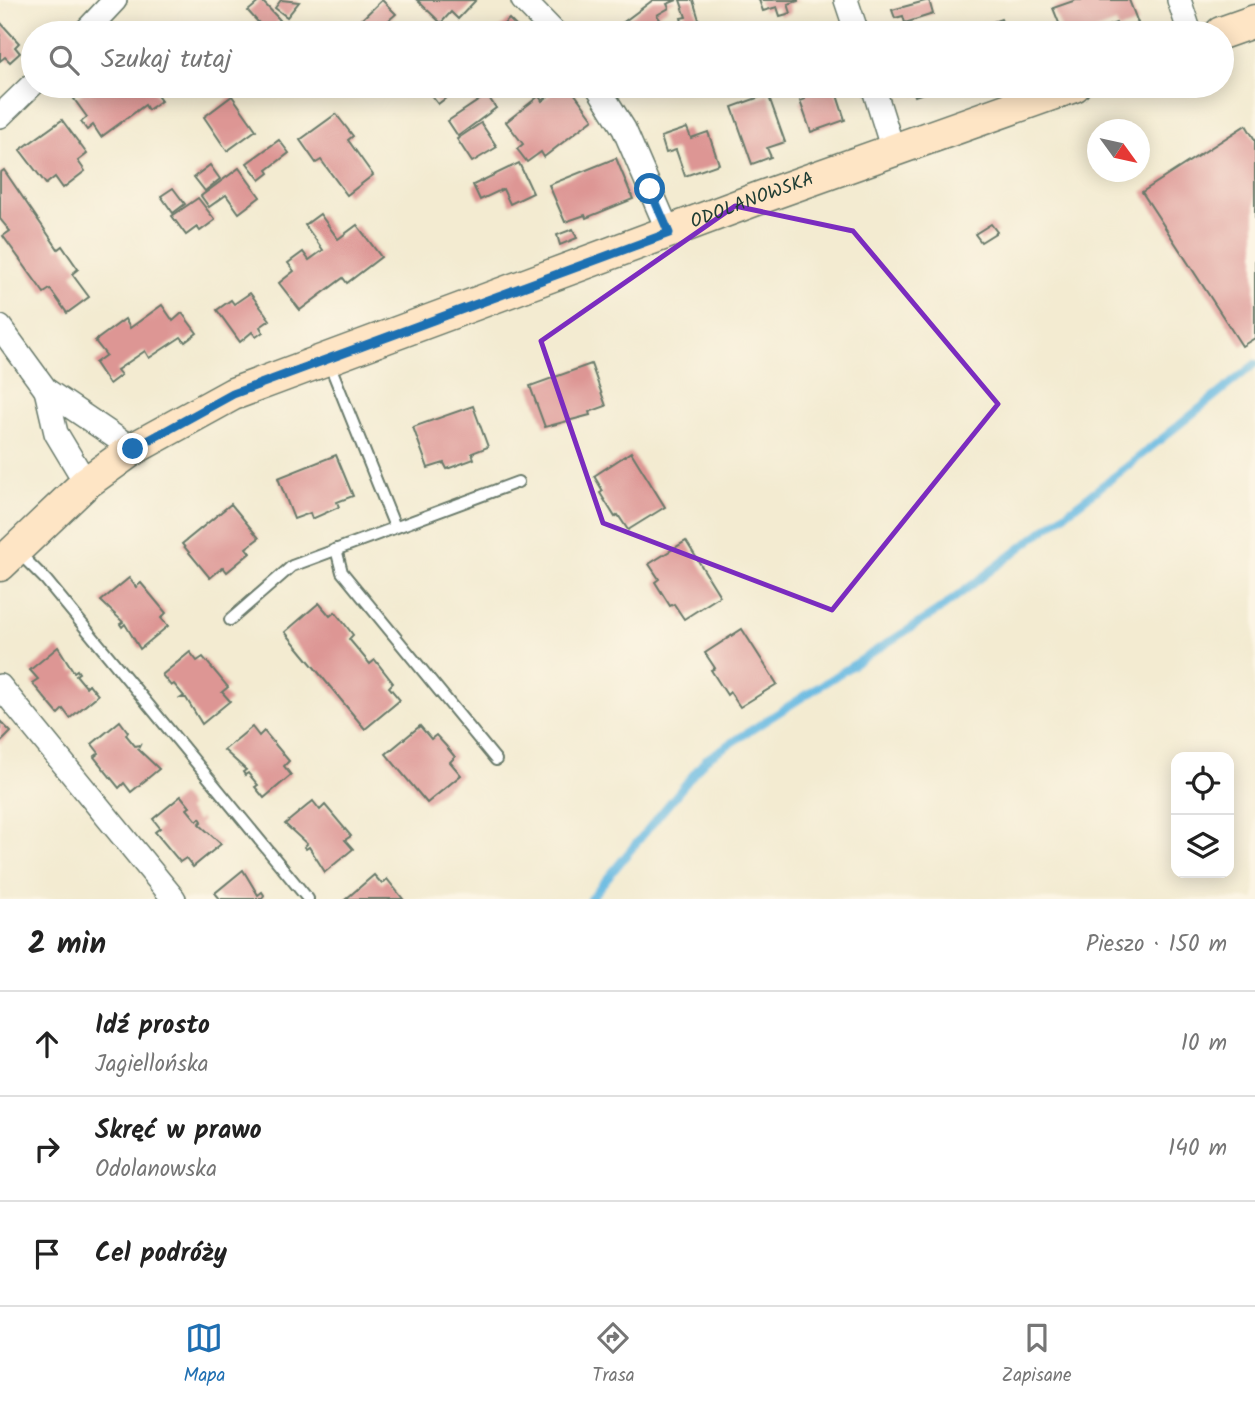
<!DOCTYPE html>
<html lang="pl">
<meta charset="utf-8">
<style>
:root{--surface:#fff;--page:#f6f6f6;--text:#222;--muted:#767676;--line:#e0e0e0;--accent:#1f6fb2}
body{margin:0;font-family:Kalam,sans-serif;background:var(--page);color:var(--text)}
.controls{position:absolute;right:21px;bottom:21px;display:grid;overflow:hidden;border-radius:14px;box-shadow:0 4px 18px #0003}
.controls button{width:63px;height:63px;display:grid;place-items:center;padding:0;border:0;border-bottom:2px solid var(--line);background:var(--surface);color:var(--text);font:35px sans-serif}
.compass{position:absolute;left:1087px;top:119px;width:63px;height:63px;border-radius:50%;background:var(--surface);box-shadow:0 4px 18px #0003;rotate:123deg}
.stop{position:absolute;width:21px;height:21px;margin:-16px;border:5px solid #1f6fb2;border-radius:50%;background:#fff}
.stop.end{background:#1f6fb2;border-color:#fff;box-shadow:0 2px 7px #0008}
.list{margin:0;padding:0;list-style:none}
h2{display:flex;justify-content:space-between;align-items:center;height:91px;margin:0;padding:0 28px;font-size:30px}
h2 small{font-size:23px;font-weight:400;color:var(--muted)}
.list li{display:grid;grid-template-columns:46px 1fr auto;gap:21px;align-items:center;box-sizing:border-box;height:105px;padding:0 28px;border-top:2px solid var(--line)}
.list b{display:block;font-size:26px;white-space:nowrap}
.list p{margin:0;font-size:23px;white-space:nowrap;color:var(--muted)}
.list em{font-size:23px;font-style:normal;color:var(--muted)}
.icon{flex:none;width:38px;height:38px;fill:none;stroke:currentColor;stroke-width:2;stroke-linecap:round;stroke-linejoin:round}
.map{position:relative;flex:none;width:1255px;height:899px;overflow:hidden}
.search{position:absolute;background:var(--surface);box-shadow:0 4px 18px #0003;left:21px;right:21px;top:21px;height:77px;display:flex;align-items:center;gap:18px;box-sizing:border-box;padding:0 24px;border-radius:38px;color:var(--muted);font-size:26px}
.sheet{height:406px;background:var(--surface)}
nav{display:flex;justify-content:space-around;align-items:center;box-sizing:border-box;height:98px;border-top:2px solid var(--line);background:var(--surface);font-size:19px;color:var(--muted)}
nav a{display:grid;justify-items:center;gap:4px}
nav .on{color:var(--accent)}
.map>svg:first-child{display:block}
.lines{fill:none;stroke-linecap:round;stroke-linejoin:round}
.stream{stroke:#66b9e2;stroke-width:8}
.building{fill:#dd9694}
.lane-casing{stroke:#697a6b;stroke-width:14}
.street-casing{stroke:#697a6b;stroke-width:26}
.secondary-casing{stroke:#697a6b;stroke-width:35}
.lane{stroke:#fff;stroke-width:10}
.street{stroke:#fff;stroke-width:23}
.secondary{stroke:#fee5c5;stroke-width:32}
.route{stroke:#1f6fb2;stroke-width:9}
.marked{fill:none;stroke:#7b2cbf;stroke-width:5;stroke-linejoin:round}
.labels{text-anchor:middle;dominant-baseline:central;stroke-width:7;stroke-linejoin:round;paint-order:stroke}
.street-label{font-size:19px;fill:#1f3d34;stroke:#fcf5e5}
</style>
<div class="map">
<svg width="1255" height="899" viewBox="0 0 1255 899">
<rect width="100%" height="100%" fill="#fcf5e5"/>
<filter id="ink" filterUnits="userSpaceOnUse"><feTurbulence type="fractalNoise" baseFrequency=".0143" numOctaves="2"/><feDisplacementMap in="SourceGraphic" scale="14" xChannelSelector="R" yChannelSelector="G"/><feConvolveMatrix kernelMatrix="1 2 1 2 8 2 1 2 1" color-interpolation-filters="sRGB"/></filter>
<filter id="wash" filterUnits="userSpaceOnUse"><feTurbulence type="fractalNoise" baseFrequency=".00686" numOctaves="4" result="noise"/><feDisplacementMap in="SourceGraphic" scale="28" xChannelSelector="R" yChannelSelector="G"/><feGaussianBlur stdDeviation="1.57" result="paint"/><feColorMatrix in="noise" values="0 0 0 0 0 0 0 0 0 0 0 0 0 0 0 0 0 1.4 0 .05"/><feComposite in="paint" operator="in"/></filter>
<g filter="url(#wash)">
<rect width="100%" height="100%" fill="#f3ebd1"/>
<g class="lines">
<path class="stream" d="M590,899l116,-140 233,-149 185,-141 131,-105"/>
</g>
<g id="blocks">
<g class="building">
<path d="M261,0l19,20 -13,12 -19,-21z"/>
<path d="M281,0l18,2 -12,15 -12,-9z"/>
<path d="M382,0l14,14 -22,19 -13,-13z"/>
<path d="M417,0h59l-18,19 -7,-7 -10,11z"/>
<path d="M653,0h24l-10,4 2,4 -12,7 6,9 -6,6 3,3h-51z"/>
<path d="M680,0h13l10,33h-18l-4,-15 5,-1z"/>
<path d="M759,0h39v1l-10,3 3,9 -11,3 -3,-9 -14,4z"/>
<path d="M929,0l4,14 -28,9 -2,-7 -8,2 -3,-8z"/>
<path d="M1076,0h53l9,23 -19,7 -3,-7 -27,10h-26l-10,-25z"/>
<path d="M509,19l14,14h-28z"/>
<path d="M1001,19l5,14h-43z"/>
<path d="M0,22l19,21 -4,4 5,6 -10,9 -5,-5 -5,4z"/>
<path d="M101,86h49l11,15 -13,9 -3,-5 -44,32 -8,-12 -6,5 -6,-8 6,-5 -13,-18 13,-9 3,3z"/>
<path d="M441,86l9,9 -12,9 -7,-9z"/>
<path d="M562,86h7l24,33 -49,38 -3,-5 -14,10 -10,-13 6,-5 -17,-22 33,-26 3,5z"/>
<path d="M804,86l31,3 10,31 -34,12 -11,-31 5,-2z"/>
<path d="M912,86h32l-29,10z"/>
<path d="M768,94l17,48 -18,6 4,9 -19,7 -20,-57z"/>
<path d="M487,95l9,13 -38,28 -10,-15z"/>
<path d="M232,96l24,34 -29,21 -23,-34z"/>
<path d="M336,114l17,22 -5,4 25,35 -26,20 -26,-35 -5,3 -16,-23z"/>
<path d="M62,120l25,34 -9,7 7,10 -22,17 -8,-11 -9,7 -26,-34z"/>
<path d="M481,123l16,24 -25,15 -15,-23z"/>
<path d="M1246,125l9,15v198l-13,8 -100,-154z"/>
<path d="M687,128l4,10 17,-6 11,32 -34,12 -9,-26 -10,3 -5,-16z"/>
<path d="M279,140l10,13 -22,17 2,3 -9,7 -13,-17z"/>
<path d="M616,158l17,41 -47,19 -1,-3 -20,7 -16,-37z"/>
<path d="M519,163l14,30 -23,11 -7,-15 -23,11 -7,-15z"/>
<path d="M210,165l10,14 -15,12 -11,-14z"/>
<path d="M239,168l21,29 -21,16 -13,-18 -17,12 -8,-11z"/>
<path d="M4,170l54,79 4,-3 16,23 -6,5 17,23 -22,16 -17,-24 -6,4 -41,-57 7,-5 -10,-12v-46z"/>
<path d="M173,188l12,16 -12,9 -12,-17z"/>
<path d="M198,198l17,22 -15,11 -3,-4 -11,8 -14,-19z"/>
<path d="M320,214l18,25 19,-14 24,32 -34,26 -4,-5 -43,32 -21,-27 15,-12 -6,-8 15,-11 6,8 14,-10 -18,-25z"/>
<path d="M991,224l6,8 -16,10 -6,-8z"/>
<path d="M573,229l4,9 -17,7 -3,-10z"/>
<path d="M250,293l20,27 -10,7 3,5 -7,5 -4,-5 -12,10 -23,-32 14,-10 3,4z"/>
<path d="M162,305l11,16 9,-8 15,20 -12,9 -4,-5 -32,21 -4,-7 -28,19 4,5 -12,9 -14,-21 11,-8 -11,-14 30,-22 5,9z"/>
<path d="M591,364l15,42 -17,6 1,3 -45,12 -15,-41z"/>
<path d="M473,406l15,41 -16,6 2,6 -27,10 -3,-6 -16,5 -15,-41z"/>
<path d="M631,452l34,55 -37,23 -10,-15 -3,2 -15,-24 3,-2 -9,-15z"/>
<path d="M336,455l17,41 -16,6 2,5 -27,12 -2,-6 -16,6 -16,-41z"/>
<path d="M231,504l28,34 -13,10 4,5 -23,19 -4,-5 -13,11 -28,-34z"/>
<path d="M686,541l34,55 -36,23 -10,-15 -4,2 -15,-24 4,-3 -10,-15z"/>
<path d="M129,578l7,9 5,-4 25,30 -5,5 7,8 -28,23 -15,-25 -3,3 -2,-3 3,-2 -22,-21z"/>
<path d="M319,603l11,13 5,-4 9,11 9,12 -4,4 21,25 5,-4 18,23 -4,4 11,13 -35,29 -80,-97z"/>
<path d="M742,629l35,55 -37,23 -10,-15 -3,3 -16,-25 4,-2 -10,-15z"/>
<path d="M58,647l16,25 3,-2 2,3 -3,2 10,12 3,-3 9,11 -28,23 -7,-9 -5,5 -26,-31 6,-4 -8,-9z"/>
<path d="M190,652l7,9 6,-4 25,30 -6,5 8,9 -28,23 -16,-26h-5l3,-2 -10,-12 -3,2 -9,-11z"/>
<path d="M0,721l11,11 -11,11z"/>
<path d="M120,721l8,11 -2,3 9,11 5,-1 -2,4 21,20 -28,23 -7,-9 -5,5 -25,-31 5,-4 -7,-9z"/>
<path d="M420,726l11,13 5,-4 10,11 9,11 -5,5 11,13 -34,28 -41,-49z"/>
<path d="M252,727l7,9 5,-5 25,30 -5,5 7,9 -27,23 -9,-11 3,-2 -10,-12 -3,2 -2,-3 3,-2 -22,-20z"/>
<path d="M181,796l9,11 -3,2 10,12 3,-3 2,3 -3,3 22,20 -28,23 -7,-9 -6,4 -25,-30 5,-4 -7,-9z"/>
<path d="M313,801l7,9 5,-5 26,31 -6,4 8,9 -28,23 -16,-25 -3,2 -2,-2 3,-3 -22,-20z"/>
<path d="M243,870l15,25 4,-3 2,3 -2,4h-42l-5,-6z"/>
<path d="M374,875l8,9 5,-5 16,20h-57z"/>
</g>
</g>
</g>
<g filter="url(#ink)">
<use href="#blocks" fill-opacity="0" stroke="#697a6b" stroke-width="2"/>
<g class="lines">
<g class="lane-casing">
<g id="lane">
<path d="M329,363l66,164"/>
<path d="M336,549l6,23 154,188"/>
<path d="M17,551l29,29 262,319"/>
<path d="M230,620l62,-54 226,-84"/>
</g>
</g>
<g class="street-casing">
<g id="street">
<path d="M523,0l32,33"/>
<path d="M846,0l11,33"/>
<path d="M1179,0l11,33"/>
<path d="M84,33l31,-33"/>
<path d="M597,86l27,43 45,104"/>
<path d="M873,86l20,64"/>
<path d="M0,116l33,-32"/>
<path d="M0,327l46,63 87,59"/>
<path d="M46,390l10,43 30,50"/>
<path d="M0,686l174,213"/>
</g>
</g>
<g class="secondary-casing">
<g id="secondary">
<path d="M1221,33l34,-12"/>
<path id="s1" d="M0,565l86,-82 47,-34 100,-55 529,-197 312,-111"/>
</g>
</g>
<use href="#lane" class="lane"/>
<use href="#street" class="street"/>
<use href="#secondary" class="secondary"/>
</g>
</g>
<g class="lines" filter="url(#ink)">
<path class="route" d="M133,449l100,-55 436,-161 -19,-44"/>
</g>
<path class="marked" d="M735,206l118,25 145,173 -166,206 -229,-87 -62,-182z"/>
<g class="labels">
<g class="street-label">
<text stroke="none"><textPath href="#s1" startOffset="845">ODOLANOWSKA</textPath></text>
</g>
</g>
</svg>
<div class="controls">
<button><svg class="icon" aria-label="locate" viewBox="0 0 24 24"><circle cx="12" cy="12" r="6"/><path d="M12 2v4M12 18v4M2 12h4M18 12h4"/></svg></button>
<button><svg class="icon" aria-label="layers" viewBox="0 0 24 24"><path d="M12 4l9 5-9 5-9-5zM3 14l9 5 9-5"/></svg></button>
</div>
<svg class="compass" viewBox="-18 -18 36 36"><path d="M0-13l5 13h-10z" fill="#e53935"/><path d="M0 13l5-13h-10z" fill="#767676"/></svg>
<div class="stop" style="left:650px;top:189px"></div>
<div class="stop end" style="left:133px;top:449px"></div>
<div class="search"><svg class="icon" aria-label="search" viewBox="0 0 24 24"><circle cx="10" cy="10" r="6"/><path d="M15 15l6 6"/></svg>Szukaj tutaj</div>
</div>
<section class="sheet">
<h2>2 min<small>Pieszo · 150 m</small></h2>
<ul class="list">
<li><svg class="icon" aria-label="ahead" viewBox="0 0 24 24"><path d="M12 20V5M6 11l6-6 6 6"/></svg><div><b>Idź prosto</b><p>Jagiellońska</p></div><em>10 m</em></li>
<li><svg class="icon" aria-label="right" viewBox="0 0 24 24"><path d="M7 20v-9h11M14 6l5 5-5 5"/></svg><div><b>Skręć w prawo</b><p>Odolanowska</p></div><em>140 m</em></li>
<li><svg class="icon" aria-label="arrive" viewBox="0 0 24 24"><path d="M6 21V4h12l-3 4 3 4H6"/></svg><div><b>Cel podróży</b></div></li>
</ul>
</section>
<nav>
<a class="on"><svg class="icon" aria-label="map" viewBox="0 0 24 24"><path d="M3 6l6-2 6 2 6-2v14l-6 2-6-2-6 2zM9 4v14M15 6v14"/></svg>Mapa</a>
<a><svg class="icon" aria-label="directions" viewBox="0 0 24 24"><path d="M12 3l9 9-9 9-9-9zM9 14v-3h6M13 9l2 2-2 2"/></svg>Trasa</a>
<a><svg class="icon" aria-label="saved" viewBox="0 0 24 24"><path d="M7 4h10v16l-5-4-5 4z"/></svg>Zapisane</a>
</nav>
